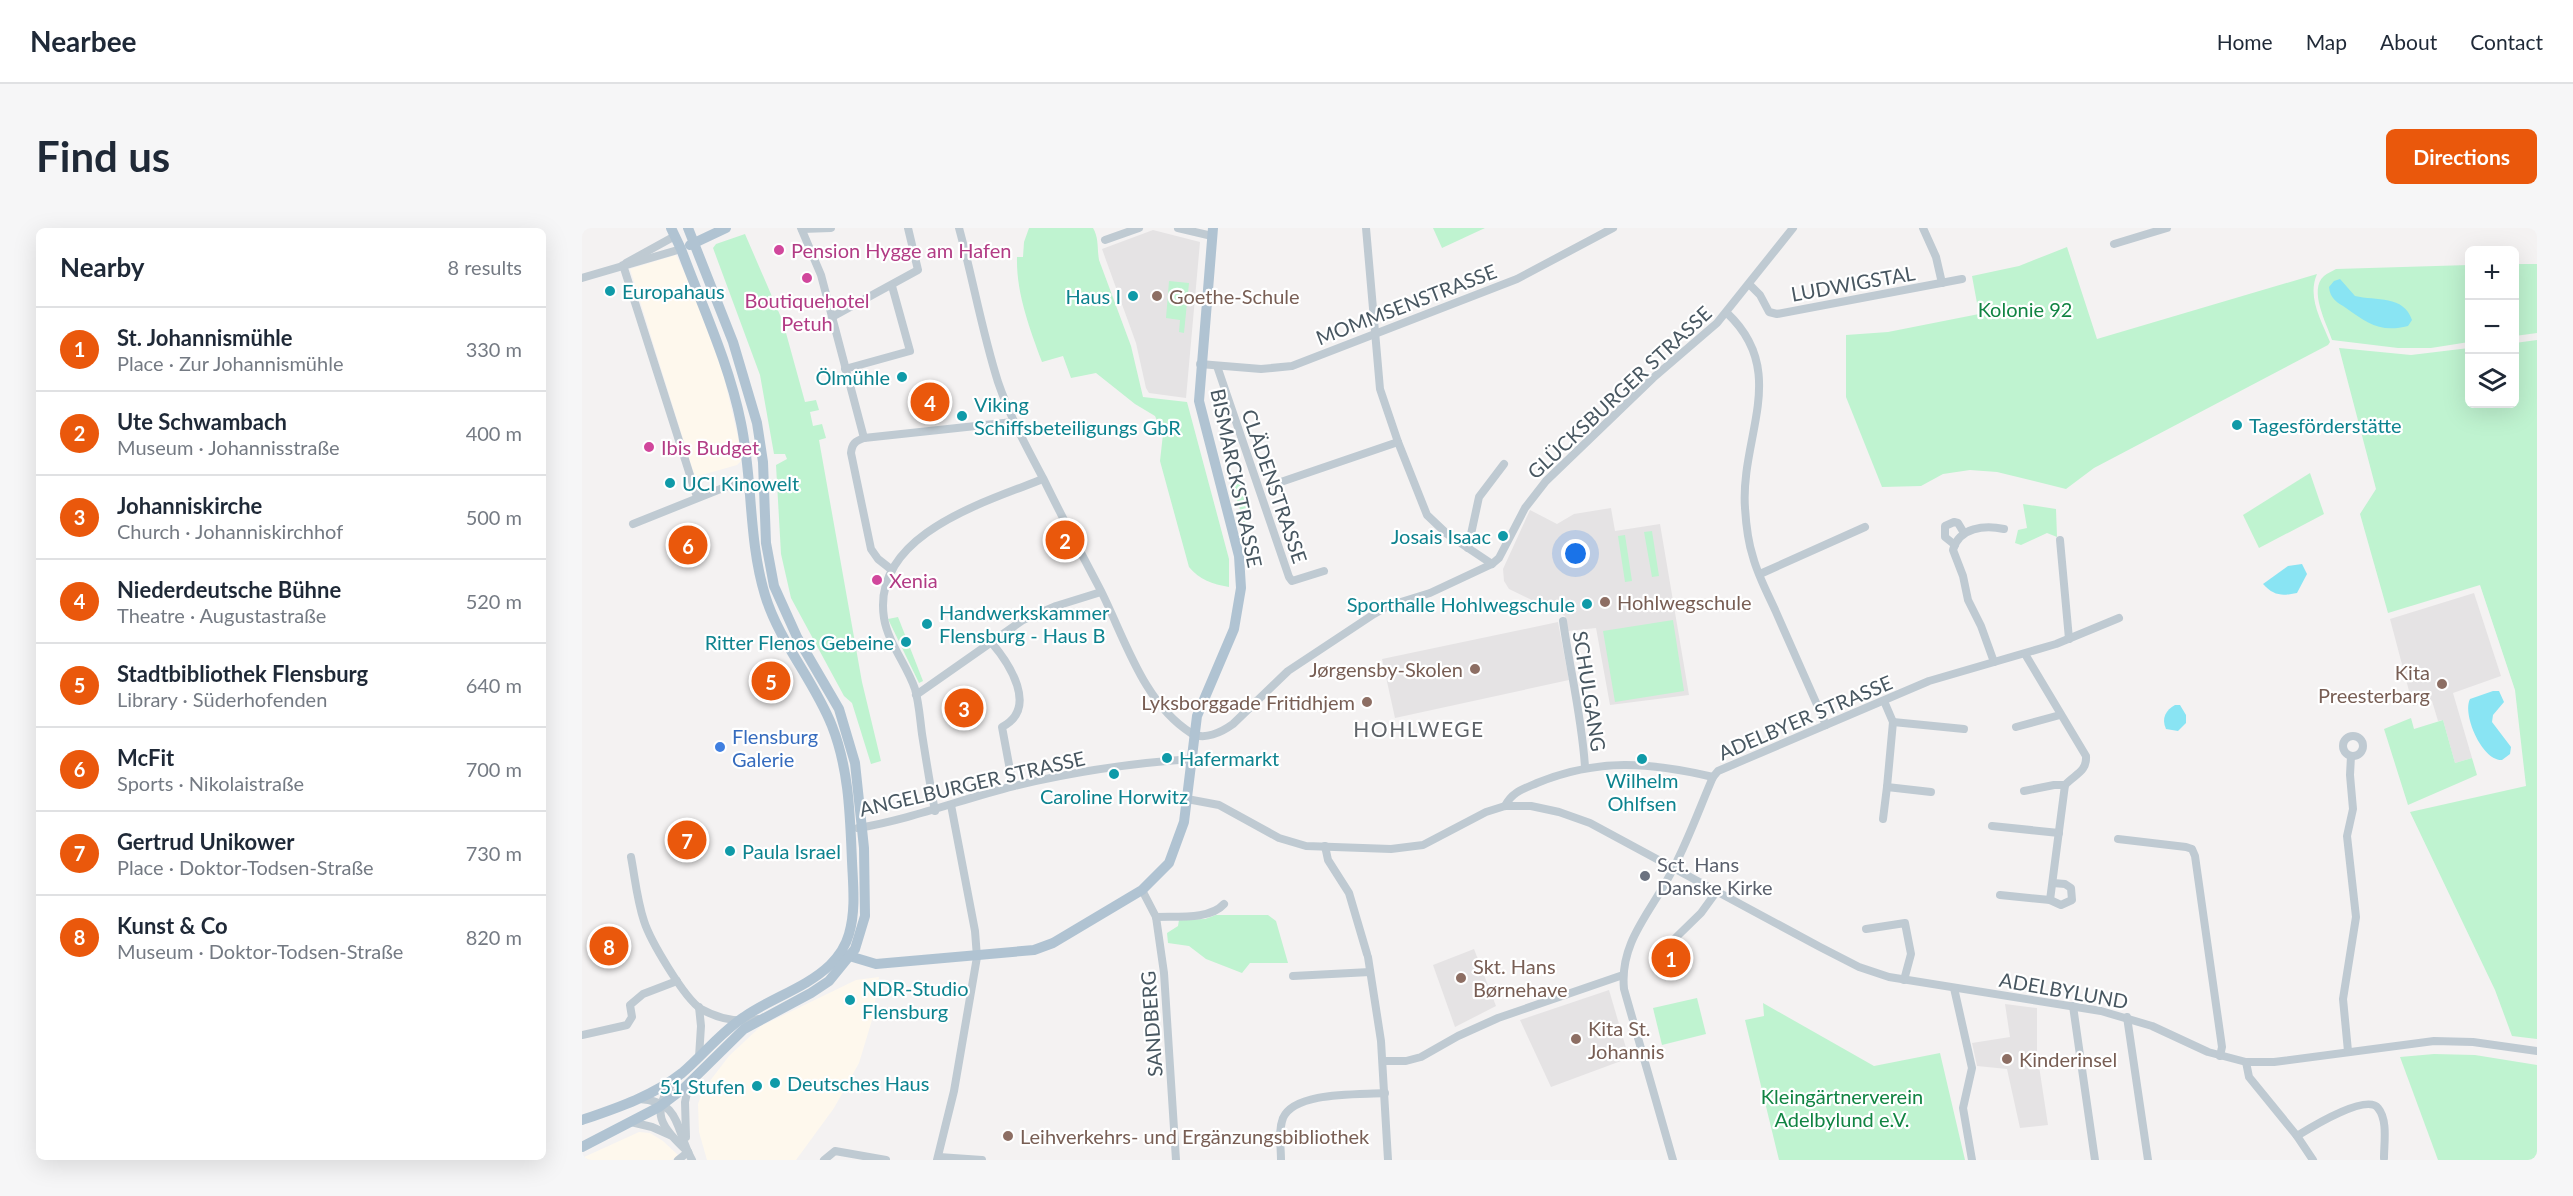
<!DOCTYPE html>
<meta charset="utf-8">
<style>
:root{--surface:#fff;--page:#f6f6f7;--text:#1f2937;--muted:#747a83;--line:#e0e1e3;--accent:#ea580c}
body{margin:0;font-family:Lato,sans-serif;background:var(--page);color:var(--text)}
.controls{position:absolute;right:18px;top:18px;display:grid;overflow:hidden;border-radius:9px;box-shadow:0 6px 24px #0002}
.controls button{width:54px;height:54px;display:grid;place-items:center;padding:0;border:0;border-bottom:2px solid var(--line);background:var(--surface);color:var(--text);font:30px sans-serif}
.you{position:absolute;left:994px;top:326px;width:21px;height:21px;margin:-15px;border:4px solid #fff;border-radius:50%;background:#1a73e8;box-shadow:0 0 0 9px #1a73e833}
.badge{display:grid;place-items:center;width:39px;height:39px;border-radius:50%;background:var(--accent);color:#fff;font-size:20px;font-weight:700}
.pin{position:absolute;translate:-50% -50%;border:3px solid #fff;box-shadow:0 2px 6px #0006}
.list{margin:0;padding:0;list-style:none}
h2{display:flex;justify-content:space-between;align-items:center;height:78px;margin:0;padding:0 24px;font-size:26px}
h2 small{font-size:20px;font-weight:400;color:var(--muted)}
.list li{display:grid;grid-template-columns:39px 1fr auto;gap:18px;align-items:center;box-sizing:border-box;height:84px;padding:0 24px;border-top:2px solid var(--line)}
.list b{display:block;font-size:22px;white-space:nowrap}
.list p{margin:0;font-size:20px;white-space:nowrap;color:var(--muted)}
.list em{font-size:20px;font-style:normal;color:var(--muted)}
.icon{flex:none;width:33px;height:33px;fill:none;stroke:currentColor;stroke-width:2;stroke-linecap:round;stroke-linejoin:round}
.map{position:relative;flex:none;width:1955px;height:932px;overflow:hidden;border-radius:9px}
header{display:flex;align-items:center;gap:36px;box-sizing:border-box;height:84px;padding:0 30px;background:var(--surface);border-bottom:2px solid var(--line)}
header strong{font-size:28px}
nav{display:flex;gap:33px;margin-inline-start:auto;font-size:21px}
.intro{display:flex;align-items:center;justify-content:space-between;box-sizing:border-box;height:144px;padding:0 36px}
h1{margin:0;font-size:42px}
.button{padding:15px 27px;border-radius:9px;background:var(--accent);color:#fff;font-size:21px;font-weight:700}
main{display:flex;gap:36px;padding:0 36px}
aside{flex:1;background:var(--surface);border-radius:9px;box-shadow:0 6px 24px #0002}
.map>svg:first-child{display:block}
.commercial{fill:#fef8ed}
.education{fill:#e5e3e4}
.green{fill:#bff3d0}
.water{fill:#89e4f3}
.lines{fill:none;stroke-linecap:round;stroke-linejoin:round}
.minor-tunnel{stroke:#c9cbce;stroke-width:8;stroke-dasharray:8 4;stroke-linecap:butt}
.minor{stroke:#bfcad2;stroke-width:8}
.major{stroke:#b0c3d2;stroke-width:10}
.hotel-dot{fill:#d1479c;stroke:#fff;stroke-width:2}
.culture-dot{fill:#0f9aa8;stroke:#fff;stroke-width:2}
.education-dot{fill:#8d6e63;stroke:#fff;stroke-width:2}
.shop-dot{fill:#3f7fe0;stroke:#fff;stroke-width:2}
.worship-dot{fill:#6b7280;stroke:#fff;stroke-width:2}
.labels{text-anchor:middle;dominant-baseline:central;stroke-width:4.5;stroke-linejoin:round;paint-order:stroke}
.hotel-label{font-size:20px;fill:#b23c85;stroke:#fff;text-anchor:start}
.street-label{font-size:20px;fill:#485761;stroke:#fff}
.culture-label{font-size:20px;fill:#0d838f;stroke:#fff;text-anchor:start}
.education-label{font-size:20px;fill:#785e54;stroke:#fff;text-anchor:start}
.park-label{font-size:20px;fill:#118443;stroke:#fff}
.shop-label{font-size:20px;fill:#366cbe;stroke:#fff;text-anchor:start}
.worship-label{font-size:20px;fill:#5b616d;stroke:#fff;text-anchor:start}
.neighbourhood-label{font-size:21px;letter-spacing:1.5px;fill:#5e6368;stroke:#fff}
</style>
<header>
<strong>Nearbee</strong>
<nav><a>Home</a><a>Map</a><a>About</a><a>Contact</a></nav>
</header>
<div class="intro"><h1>Find us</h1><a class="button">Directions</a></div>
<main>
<aside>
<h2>Nearby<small>8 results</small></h2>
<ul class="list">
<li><span class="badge">1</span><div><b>St. Johannismühle</b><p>Place · Zur Johannismühle</p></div><em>330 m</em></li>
<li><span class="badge">2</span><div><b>Ute Schwambach</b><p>Museum · Johannisstraße</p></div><em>400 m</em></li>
<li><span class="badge">3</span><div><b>Johanniskirche</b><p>Church · Johanniskirchhof</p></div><em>500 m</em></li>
<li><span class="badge">4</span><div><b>Niederdeutsche Bühne</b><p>Theatre · Augustastraße</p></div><em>520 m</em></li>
<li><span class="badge">5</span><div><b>Stadtbibliothek Flensburg</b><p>Library · Süderhofenden</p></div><em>640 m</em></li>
<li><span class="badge">6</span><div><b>McFit</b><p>Sports · Nikolaistraße</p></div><em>700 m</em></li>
<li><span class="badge">7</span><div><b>Gertrud Unikower</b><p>Place · Doktor-Todsen-Straße</p></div><em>730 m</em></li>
<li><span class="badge">8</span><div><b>Kunst &amp; Co</b><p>Museum · Doktor-Todsen-Straße</p></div><em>820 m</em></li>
</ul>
</aside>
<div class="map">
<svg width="1955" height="932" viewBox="0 0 1955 932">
<rect width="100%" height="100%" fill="#f4f2f2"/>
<g class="commercial">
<path d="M94,27l15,30 32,88 18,77v11l-4,4 -42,12 -65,-208z"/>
<path d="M297,749l-7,43 -13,43 -25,45 -38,52h-89l-8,-28 -1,-28 5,-14 26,-34 32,-30 95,-46z"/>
<path d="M57,904l11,1 13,8 15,14 -6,5h-90v-2z"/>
</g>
<g class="education">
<path d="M571,2l47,12 -14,156 -37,-5 -3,-5 -10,-45 -34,-94z"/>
<path d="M1029,280l4,23 45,-7 29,171 -79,10 -14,-77 -28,3 -3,-15 -56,-27 -5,-8 -1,-12 27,-59 27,14 17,-10z"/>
<path d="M1892,365l27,83 -48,17 19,65 -17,5 -12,-43 -5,1 -6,-20 -19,5 -23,-87z"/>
<path d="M976,394l11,58 -174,38 -13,-59z"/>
<path d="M892,721l22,57 -41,21 -22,-62z"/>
<path d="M1027,762l20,68 -78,29 -31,-67z"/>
<path d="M1423,776l32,4v45l11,72 -28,3 -13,-59 -30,-3 -5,-23 38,-6z"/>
</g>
<g class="green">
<path d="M447,0h64c6,10 4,20 6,32l32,86 12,51 44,5 42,157v28c-17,-3 -29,-7 -40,-20l-29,-106 3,-27 -8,-18 -20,-12 -39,-31 -25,5 -8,-22 -21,6c-12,-33 -26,-69 -25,-105h6l1,-15z"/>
<path d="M851,0h52l-43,20z"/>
<path d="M163,6l38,88 22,80 11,-2 3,10 -9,2 3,14 9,-2 4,14 -7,2 43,242 19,79 -10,3 -19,-61 -8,-7 -53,-98 -10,-44 -5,-89 11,-6 -2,-5h-11l-14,-79 -47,-127 3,-4z"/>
<path d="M1485,19l30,92 220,-65c-10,23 4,46 13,68l-2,3 -234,123 -28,21 -69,-17 -27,-2 -27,4 -22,12 -39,1 -36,-90v-62l42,-3 91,-18 -7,-38 47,-10z"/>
<path d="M1933,36h22v69l-22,3z"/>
<path d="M1887,37v77l-38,6h-33l-66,-8c-5,-16 -24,-50 -8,-64 3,-3 9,-5 12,-7z"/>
<path d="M587,53l20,2 -5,50 -5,-1 1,-12 -14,-2z"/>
<path d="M1955,112v699l-25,-3 -17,-46 -85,-178 116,-26 -11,-96 -35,-105 -92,28 -28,-99 16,-25 -37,-141 72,7 58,-7 1,56h44l1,-61z"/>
<path d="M646,240l18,20v4l3,3 -1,20 -4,9z"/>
<path d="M1728,245l14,41 -65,34 -16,-33z"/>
<path d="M1441,276l33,5 1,28 -10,-4 -26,12 -6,-2 3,-13 9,-2z"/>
<path d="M1070,303l7,45 -7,1 -8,-45z"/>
<path d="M1043,307l7,46 -7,1 -7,-46z"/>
<path d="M316,389l25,64 -4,2 -31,-64z"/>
<path d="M1091,392l11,71 -69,11 -12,-71z"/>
<path d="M1829,490l3,11 29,-9 12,43 17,-5 5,17 -69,30 -24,-76z"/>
<path d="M634,687h52l8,6 12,42h-38l-8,10 -36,-14 -17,-13 -21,-3 -1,-10 11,-7 1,-6 26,-1z"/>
<path d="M1115,770l9,36 -44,11 -9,-37z"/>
<path d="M1181,775l111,63 66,-13 25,107h-186l-34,-140 19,-4z"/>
<path d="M1852,826l41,1 62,10v95h-99l-38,-103z"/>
</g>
<g class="water">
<path d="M1758,51l15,17c21,5 49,-1 57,24l-4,6c-28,7 -41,-3 -62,-18 -9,-6 -16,-9 -17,-21l5,-6z"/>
<path d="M1720,336l5,10 -10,19c-15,3 -23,3 -34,-9l25,-18z"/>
<path d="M1911,463h6l5,11 -11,13 -1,7 19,25 -1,7 -8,6c-20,1 -40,-46 -32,-61z"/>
<path d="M1593,477h5l6,10v8l-8,8 -12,-2c-5,-11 0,-19 9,-24z"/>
</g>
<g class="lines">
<path class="minor-tunnel" d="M684,259l9,-3"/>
<g class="minor">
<path d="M219,0l20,47 43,163"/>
<path d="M377,0c14,51 23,104 39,154 12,35 29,66 46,98 18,37 37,73 56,109 24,47 43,114 91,144 13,8 31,-1 42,-9l55,-53 86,-57 14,-8 42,-13 62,-29 7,-6 26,-50 21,-27 107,-103 64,-55 76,-95"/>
<path d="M596,0l34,8"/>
<path d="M784,0l14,161 18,53 29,73 20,19 45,30"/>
<path d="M1341,0l13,29 6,26"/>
<path d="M220,1l29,-1"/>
<path d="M523,12l34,-12"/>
<path d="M1532,16l53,-16"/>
<path d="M44,35l49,-27"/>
<path d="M41,37l74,232"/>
<path d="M0,50l99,-29"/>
<path d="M1167,56l11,11 9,17 8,2 185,-35"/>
<path d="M1145,85c63,59 13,124 18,195 1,16 3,34 8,49 5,19 15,37 23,55 17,38 33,75 50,113"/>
<path d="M250,89l86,-47 -10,-42"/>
<path d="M618,136l61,5 31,-3 225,-87 96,-51"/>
<path d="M635,138l72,211 3,4 32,-10"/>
<path d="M263,141l65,-18 -18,-65"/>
<path d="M693,256l123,-42"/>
<path d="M51,296l95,-38 36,-3"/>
<path d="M1478,312l9,99"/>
<path d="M1373,317l-10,-8v-11l9,-4 4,1 6,10"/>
<path d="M886,320l11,-51 25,-33"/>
<path d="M310,342l-14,-11 -7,-10 -20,-96c1,-9 4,-12 13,-15l149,-16"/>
<path d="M1178,346l105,-47"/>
<path d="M981,393c7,49 19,97 22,146"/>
<path d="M409,414c18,21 48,66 11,85l11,59"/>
<path d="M1443,426l61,102c1,16 -11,18 -21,29l-15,115"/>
<path d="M1412,434l-13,-36 -13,-26 -5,-24 -10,-26c6,-23 32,-25 51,-21"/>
<path d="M334,467l107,-75 33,-14 45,-14"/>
<path d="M1302,473l9,21 -6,65"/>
<path d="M1311,494l71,7"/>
<path d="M1434,499l44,-12"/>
<circle cx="1771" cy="518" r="10"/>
<path d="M1442,563l30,-6h11"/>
<path d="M605,571l32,6 60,33 27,8 85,3 32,-4 63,-33 19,-6h26l28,6 31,11 230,124 39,20 30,10 212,34 51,15 56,26 38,10h28l160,-21 39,1 64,9"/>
<path d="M923,578c7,-14 18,-17 32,-23 61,-25 113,-21 176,-6"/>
<path d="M353,583c-5,-26 -9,-52 -13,-77 -2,-15 -3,-31 -7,-45 -8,-24 -27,-46 -31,-71 -13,-83 101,-116 159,-139"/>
<path d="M1301,591l4,-32 44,5"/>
<path d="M1410,598l67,7"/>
<path d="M276,600c54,-9 104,-29 156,-42 58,-14 119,-23 178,-27"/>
<path d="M1536,611l68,8 6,2 3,7 27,191 -2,9"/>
<path d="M743,618l3,14 21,33 18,61"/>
<path d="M49,629c4,21 6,43 13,64 6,19 40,77 57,88 18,10 38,14 58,10"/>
<path d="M560,662l14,27 8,56 12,187"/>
<path d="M1418,667l50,5 11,5 11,-5 -1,-12 -6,-4 -12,-1"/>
<path d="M574,689c20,-1 54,3 68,-13"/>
<path d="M1284,701l39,-6 6,31 -7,26"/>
<path d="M1092,711c6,9 9,15 7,26l-12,4 -9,-6 1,-11 40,-39 16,-22"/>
<path d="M786,729l13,84 7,119"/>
<path d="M711,748l77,-4"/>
<path d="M1372,760l18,80 -9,40 9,52"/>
<path d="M1491,778l22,154"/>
<path d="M117,779l2,19 -2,31"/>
<path d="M1545,789l21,143"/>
<path d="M0,807l45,-10 5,-8 -2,-12 13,-11 34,-13"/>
<path d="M1766,823l-5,-52 13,-82 -9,-81 6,-27 -3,-34 1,-19"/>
<path d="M801,833h23l15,-4 37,-21 40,-18 125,-43"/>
<path d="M1664,834l3,15 48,59 16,24"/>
<path d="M93,852c-27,33 -13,47 13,72"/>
<path d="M57,871c43,2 36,31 53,61"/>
<path d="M49,894l21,5 18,8"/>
<path d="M1715,908c13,-8 69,-43 81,-28 10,12 6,35 6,50"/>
<path d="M104,909l-1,-35 4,-18"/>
<path d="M357,929l43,3"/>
<path d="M96,932l10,-8"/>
<path d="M242,932l11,-9 51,9"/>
<path d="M355,932l17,-69 23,-134 -2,-26 -24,-126"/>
<path d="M699,932c0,-14 -3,-29 2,-42 12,-27 76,-23 102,-25"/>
<path d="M1091,932l-49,-171c-5,-49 30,-80 50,-122 15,-29 26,-60 39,-90l5,-6 211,-90 127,-37 63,-26"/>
</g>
<g class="major">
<path d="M108,17l36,-17"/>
<path d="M264,727l30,9 158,-14 19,-7 89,-53 27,-27 15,-41 13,-106 37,-87 7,-41 -2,-32 -40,-155 14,-173"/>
<path d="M0,892c35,-12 71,-24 100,-47 21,-18 39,-41 62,-56 27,-19 62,-29 86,-52 8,-8 16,-20 19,-31 7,-24 4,-49 3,-73 -2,-46 -3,-92 -20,-135 -18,-46 -53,-84 -67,-131 -17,-56 -12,-115 -24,-172 -12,-60 -39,-117 -60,-174l-10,-21"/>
<path d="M0,919l77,-40 25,-19 60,-59 67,-36 18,-12 26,-32 10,-33 -1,-68 -9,-85 -16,-54 -42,-72 -23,-51 -8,-43 -3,-81 -6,-39 -24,-81 -45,-114"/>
</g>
</g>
<g class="hotel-dot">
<circle cx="197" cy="22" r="6"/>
<circle cx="225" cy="50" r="6"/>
<circle cx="67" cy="219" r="6"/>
<circle cx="295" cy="352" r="6"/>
</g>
<g class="culture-dot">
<circle cx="28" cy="63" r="6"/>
<circle cx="551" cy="68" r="6"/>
<circle cx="320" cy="149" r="6"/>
<circle cx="380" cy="188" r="6"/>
<circle cx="1655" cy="197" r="6"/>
<circle cx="88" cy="255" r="6"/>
<circle cx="921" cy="308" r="6"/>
<circle cx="1005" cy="376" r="6"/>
<circle cx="345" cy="396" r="6"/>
<circle cx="324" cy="414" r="6"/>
<circle cx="585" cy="530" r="6"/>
<circle cx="1060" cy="531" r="6"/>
<circle cx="532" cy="546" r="6"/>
<circle cx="148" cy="623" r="6"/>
<circle cx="268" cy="772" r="6"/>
<circle cx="193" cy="855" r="6"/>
<circle cx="175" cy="858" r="6"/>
</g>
<g class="education-dot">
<circle cx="575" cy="68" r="6"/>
<circle cx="1023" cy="374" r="6"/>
<circle cx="893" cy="441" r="6"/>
<circle cx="1860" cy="456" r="6"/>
<circle cx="785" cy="474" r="6"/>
<circle cx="879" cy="750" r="6"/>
<circle cx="994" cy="811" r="6"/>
<circle cx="1425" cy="831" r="6"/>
<circle cx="426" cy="908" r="6"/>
</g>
<circle class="shop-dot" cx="138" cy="519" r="6"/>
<circle class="worship-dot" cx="1063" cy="648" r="6"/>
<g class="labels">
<g class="hotel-label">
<text x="209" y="22">Pension Hygge am Hafen</text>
<text x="225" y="72" text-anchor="middle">Boutiquehotel<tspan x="225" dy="23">Petuh</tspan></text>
<text x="79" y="219">Ibis Budget</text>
<text x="307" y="352">Xenia</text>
</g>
<g class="street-label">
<text transform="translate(1271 55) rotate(-10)">LUDWIGSTAL</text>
<text transform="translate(824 76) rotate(-21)">MOMMSENSTRASSE</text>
<text transform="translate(1037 164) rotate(-43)">GLÜCKSBURGER STRASSE</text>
<text transform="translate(655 250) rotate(78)">BISMARCKSTRASSE</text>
<text transform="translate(693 258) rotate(71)">CLÄDENSTRASSE</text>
<text transform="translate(1008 463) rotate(81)">SCHULGANG</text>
<text transform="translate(1223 489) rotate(-23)">ADELBYER STRASSE</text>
<text transform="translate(390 555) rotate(-13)">ANGELBURGER STRASSE</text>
<text transform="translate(1482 762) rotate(10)">ADELBYLUND</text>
<text transform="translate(569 796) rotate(-94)">SANDBERG</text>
</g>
<g class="culture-label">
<text x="40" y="63">Europahaus</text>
<text x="539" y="68" text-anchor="end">Haus I</text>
<text x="308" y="149" text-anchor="end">Ölmühle</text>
<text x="392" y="176">Viking<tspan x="392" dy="23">Schiffsbeteiligungs GbR</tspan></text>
<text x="1667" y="197">Tagesförderstätte</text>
<text x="100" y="255">UCI Kinowelt</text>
<text x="909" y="308" text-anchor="end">Josais Isaac</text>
<text x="993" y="376" text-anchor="end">Sporthalle Hohlwegschule</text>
<text x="357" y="384">Handwerkskammer<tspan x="357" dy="23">Flensburg - Haus B</tspan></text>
<text x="312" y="414" text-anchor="end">Ritter Flenos Gebeine</text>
<text x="597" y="530">Hafermarkt</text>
<text x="1060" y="552" text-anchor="middle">Wilhelm<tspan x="1060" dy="23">Ohlfsen</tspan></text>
<text x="532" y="568" text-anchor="middle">Caroline Horwitz</text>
<text x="160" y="623">Paula Israel</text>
<text x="280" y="760">NDR-Studio<tspan x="280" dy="23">Flensburg</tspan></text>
<text x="205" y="855">Deutsches Haus</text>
<text x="163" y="858" text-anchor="end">51 Stufen</text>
</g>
<g class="education-label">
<text x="587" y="68">Goethe-Schule</text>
<text x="1035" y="374">Hohlwegschule</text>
<text x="881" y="441" text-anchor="end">Jørgensby-Skolen</text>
<text x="1848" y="444" text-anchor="end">Kita<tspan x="1848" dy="23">Preesterbarg</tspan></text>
<text x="773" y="474" text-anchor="end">Lyksborggade Fritidhjem</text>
<text x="891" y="738">Skt. Hans<tspan x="891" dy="23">Børnehave</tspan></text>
<text x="1006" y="800">Kita St.<tspan x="1006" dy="23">Johannis</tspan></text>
<text x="1437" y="831">Kinderinsel</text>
<text x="438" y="908">Leihverkehrs- und Ergänzungsbibliothek</text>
</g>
<g class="park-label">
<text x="1443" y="81">Kolonie 92</text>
<text x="1260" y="868">Kleingärtnerverein<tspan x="1260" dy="23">Adelbylund e.V.</tspan></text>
</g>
<g class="shop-label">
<text x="150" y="508">Flensburg<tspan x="150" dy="23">Galerie</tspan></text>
</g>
<g class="worship-label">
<text x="1075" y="636">Sct. Hans<tspan x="1075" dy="23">Danske Kirke</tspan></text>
</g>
<g class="neighbourhood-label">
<text x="837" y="500">HOHLWEGE</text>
</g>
</g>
</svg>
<div class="controls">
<button>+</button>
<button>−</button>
<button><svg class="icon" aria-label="layers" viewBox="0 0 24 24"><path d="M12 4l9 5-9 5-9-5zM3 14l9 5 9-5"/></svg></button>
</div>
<div class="you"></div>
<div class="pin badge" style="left:1089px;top:730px">1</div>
<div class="pin badge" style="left:483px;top:312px">2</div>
<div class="pin badge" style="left:382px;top:480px">3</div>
<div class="pin badge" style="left:348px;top:174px">4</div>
<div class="pin badge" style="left:189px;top:453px">5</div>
<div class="pin badge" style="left:106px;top:317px">6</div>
<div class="pin badge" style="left:105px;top:612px">7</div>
<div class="pin badge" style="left:27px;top:718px">8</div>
</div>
</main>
